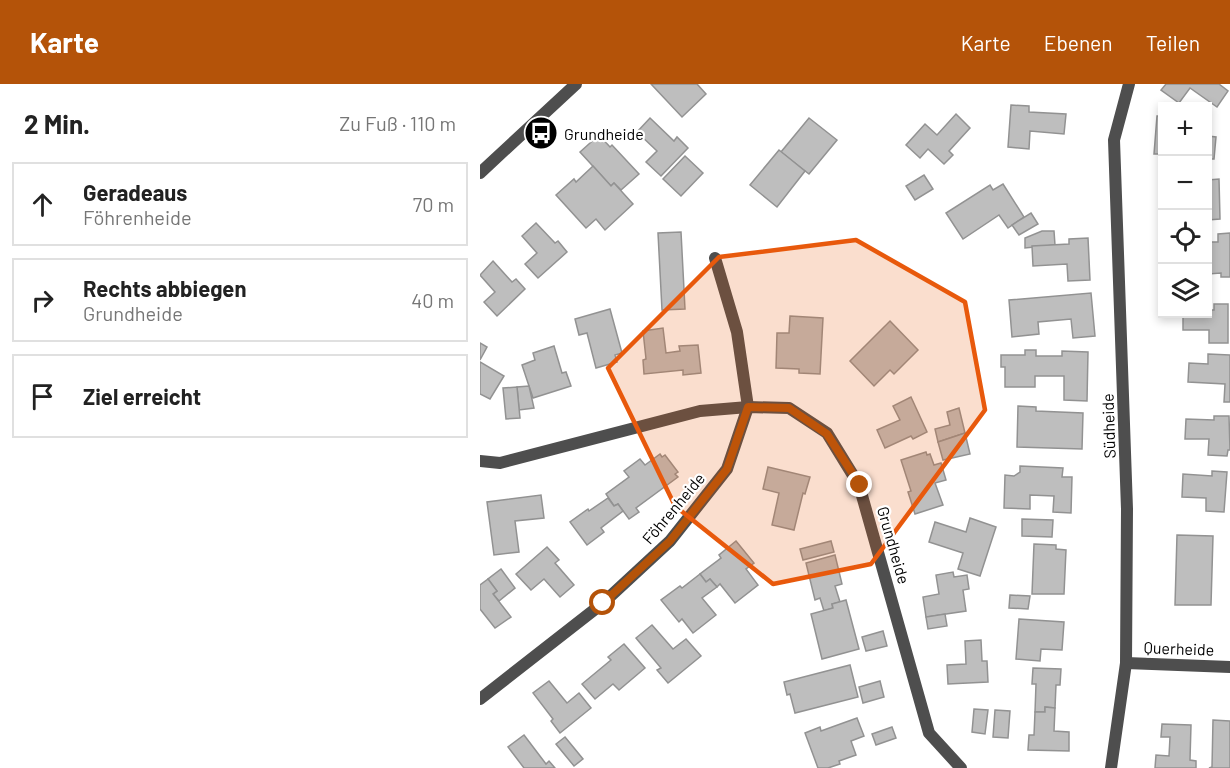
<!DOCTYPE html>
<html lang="de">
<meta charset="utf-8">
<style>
:root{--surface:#fff;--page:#f2f2f2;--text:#222;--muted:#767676;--line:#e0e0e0;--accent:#b45309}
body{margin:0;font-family:Barlow,sans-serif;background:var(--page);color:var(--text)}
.controls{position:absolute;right:18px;top:18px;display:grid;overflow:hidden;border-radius:0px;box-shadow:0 3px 9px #0003}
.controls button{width:54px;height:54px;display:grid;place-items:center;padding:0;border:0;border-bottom:2px solid var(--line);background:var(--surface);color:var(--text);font:30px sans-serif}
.stop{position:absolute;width:18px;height:18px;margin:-14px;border:4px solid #b45309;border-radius:50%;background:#fff}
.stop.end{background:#b45309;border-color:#fff;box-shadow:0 2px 6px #0008}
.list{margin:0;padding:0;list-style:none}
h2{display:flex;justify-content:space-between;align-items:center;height:78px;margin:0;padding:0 24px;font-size:26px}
h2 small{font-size:20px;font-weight:400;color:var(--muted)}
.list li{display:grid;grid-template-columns:39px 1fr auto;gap:18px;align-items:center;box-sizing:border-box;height:84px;margin:0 12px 12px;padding:0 12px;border:2px solid var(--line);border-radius:0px}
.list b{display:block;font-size:22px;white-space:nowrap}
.list p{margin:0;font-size:20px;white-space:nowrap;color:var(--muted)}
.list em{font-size:20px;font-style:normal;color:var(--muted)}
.icon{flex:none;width:33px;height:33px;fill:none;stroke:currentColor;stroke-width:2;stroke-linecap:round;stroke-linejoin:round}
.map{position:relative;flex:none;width:750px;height:684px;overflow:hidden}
header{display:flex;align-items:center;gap:36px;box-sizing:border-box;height:84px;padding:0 30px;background:var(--accent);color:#fff}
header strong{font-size:28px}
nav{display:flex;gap:33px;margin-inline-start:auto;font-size:21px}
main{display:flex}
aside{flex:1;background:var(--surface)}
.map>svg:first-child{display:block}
.building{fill:#bebebe;stroke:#929292;stroke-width:1.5}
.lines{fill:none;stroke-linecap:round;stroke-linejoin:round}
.service{stroke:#4e4e4e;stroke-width:12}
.minor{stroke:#4e4e4e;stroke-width:12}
.tertiary{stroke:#4e4e4e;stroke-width:12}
.route{stroke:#b45309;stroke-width:8}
.marked{fill:#e8590c;fill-opacity:0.2;stroke:#e8590c;stroke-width:4.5;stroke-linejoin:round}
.labels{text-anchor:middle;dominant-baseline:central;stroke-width:4.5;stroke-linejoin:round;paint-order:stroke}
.poi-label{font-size:16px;fill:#000;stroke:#fff;text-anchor:start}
.street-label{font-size:16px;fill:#000;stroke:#fff}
</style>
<header>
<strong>Karte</strong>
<nav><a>Karte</a><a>Ebenen</a><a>Teilen</a></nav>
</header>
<main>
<aside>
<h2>2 Min.<small>Zu Fuß · 110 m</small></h2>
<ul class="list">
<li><svg class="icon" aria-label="ahead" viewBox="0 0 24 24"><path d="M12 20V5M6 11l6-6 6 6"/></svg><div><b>Geradeaus</b><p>Föhrenheide</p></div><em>70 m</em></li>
<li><svg class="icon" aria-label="right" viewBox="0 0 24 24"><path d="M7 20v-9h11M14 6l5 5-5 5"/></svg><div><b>Rechts abbiegen</b><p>Grundheide</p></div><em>40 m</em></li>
<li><svg class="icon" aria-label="arrive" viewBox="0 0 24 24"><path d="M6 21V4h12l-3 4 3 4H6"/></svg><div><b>Ziel erreicht</b></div></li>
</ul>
</aside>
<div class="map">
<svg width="750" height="684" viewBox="0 0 750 684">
<rect width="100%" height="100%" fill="#fff"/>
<g class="building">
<path d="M171,0h46l9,10 -24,23z"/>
<path d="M686,0h53l9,7 -11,16 -27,-19 -11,15 -18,-13z"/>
<path d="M531,21l18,1v6l37,2 -2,20 -34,-3 -1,18 -21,-2z"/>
<path d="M476,30l14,14 -21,23 4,4 -9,9 -16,-15 -8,9 -14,-13 19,-21 12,11z"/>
<path d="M677,32h5v38h-8z"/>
<path d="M170,34l24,23 3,-4 11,11 -27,28 -15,-14 11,-11 -20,-19z"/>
<path d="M329,34l28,22 -28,34 -28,-22z"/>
<path d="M119,51l11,12 2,-2 27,29 -18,16 -7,-7 -3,3 -31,-34z"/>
<path d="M728,52l8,1 -2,22h-6z"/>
<path d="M299,66l26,21 -28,36 -27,-22z"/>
<path d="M205,72l18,17 -22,23 -18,-17z"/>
<path d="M113,82l18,20 3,-3 19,21 -28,26 -9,-11 -10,9 -30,-33 18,-16 2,3z"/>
<path d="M444,91l9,14 -18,11 -9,-14z"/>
<path d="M739,95l1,40 -12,1v-40z"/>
<path d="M523,100l21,33 -16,11 -9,-13 -36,24 -17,-26 44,-28 3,5z"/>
<path d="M551,129l7,11 -19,11 -7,-10z"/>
<path d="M56,139l19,20 3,-2 9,11 -29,26 -13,-14 12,-11 -15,-17z"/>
<path d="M562,147h12l1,14 -30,3v-10z"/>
<path d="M201,148l4,77 -23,1 -4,-77z"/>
<path d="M750,149v44h-9v-4l-13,1v-32h10v-8z"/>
<path d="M608,154l2,42 -22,1 -1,-17 -34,2 -1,-20 37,-2v-5z"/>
<path d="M13,177l19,21 4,-3 9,10 -28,27 -13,-14 11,-10 -15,-17z"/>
<path d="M611,209l4,43 -22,2 -2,-19 -33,3 1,12 -27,3 -3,-37z"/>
<path d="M734,220h14v39h-19v-13h-26v-16h25v-4h6z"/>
<path d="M130,225l12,44 -7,2 2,7 -21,6 -9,-35 -8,2 -4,-16z"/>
<path d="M310,232l33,2 -3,56 -21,-1v-4l-23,-1 1,-35h12z"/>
<path d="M410,237l28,29 -24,24 -4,-4 -16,16 -24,-25z"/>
<path d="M183,244l3,25 14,-2 -1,-5 19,-1 3,28 -18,2v-5l-39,4 -1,-14 3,-1 -3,-28z"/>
<path d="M0,259l7,4 -7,13z"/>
<path d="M74,262l8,27 4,-1 5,14 -38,12 -11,-33 13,-5 -2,-7z"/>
<path d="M545,266h11v6h26v-5l26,1 -1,49 -23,-1v-24h-29v11h-30v-20h-4v-12h24z"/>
<path d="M728,270l22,1v47h-6l1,-18 -37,-2 1,-19 19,1z"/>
<path d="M0,278l24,14 -14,23 -10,-5z"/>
<path d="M49,302l5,22 -15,2 -2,-23z"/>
<path d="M37,303l3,31 -14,1 -3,-31z"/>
<path d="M431,313l16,35 -14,7 -2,-3 -26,12 -8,-18 23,-10 -7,-14z"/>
<path d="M538,322l18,1v4l47,2 -1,36 -65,-2z"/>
<path d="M479,324l6,25 -27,9 -3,-13 15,-4 -3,-13z"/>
<path d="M734,332h15l1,34h-2l-1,6 -19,-1 1,-16h-24l1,-20 28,1z"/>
<path d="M485,349l5,21 -27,6 -5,-18z"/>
<path d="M446,368l1,3 3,-1 4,11 7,-2 5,17 -11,3 8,22 -28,9 -7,-22 3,-1 -10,-31z"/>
<path d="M180,370l2,3 3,-2 13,17 -3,2 3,3 -42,31 3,4 -10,7 -11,-15 -4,2 -8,-12 23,-17 -5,-6 16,-12 5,6z"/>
<path d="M540,382l43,2 -1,9h10l-1,36 -18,-1 1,-16 -24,-1v14l-26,-1 1,-33 9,1 6,-4z"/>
<path d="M288,383l42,10 -5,17 -2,-1 -9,37 -22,-5 7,-32 -16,-4z"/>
<path d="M732,387l15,1 -3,40 -18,-1v-13l-24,-1 1,-23 29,2z"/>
<path d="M61,411l3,23 -29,3 4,31 -25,3 -7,-53z"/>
<path d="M128,414l6,8 4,-2 5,7 -22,17 3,4 -17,13 -17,-23 18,-13 1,2z"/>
<path d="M490,434l26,9 -16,49 -22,-7 5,-16 -34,-11 6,-20 31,10z"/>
<path d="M542,435l31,1 -1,17 -30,-1z"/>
<path d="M697,451l36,1 -2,69h-36z"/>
<path d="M256,457l18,22 -8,6 12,16 -23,18 -15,-19 -3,3 -7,-8 -4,3 -6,-8 21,-16 -2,-3z"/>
<path d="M351,457l3,11 -31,8 -3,-11z"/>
<path d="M554,460l22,1v4l10,1 -2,44h-32z"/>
<path d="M67,463l12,13 -4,3 19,22 -14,12 -16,-18 -13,11 -15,-16z"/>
<path d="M355,471l7,29 -7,2 5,16 -8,2 1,4 -9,3 -4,-13 -5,2 -9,-37z"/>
<path d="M21,485l14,19 -16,13 -6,-7 4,-3 -9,-12z"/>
<path d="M473,488l1,5 13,-2 2,14 -6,1 3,21 -40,6 -3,-20 16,-3 -3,-19z"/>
<path d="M220,490l6,8 4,-3 7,8 -15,11 14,17 -23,18 -11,-14 -3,3 -18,-22 19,-14 2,2z"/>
<path d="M8,495l9,12 -4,3 18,23 -16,11 -15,-19v-24z"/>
<path d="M530,511l20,1 -2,13 -19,-1z"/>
<path d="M366,516l13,49 -37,10 -11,-45 22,-6 -1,-4z"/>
<path d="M465,530l2,12 -19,3 -2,-12z"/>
<path d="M539,535l45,3 -2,28 -21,-1 -1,12 -24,-2z"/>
<path d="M172,541l21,24 13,-10 15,17 -33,27 -11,-13 4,-2 -25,-30z"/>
<path d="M403,547l4,15 -21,5 -4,-14z"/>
<path d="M501,556l1,21h5l1,21 -40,2 -1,-19 19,-1 -1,-23z"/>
<path d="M144,560l21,24 -26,22 -6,-6 -18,15 -13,-15 29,-24 -3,-3z"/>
<path d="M370,581l8,32 -63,16 -5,-19 -3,1 -3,-13z"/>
<path d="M553,584l28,1 -1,16h-4l-1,23 -10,-1v5h-10l1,-28h-4z"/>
<path d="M69,597l18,22 12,-10 12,15 -31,25 -9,-12 2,-2 -20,-26z"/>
<path d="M400,597l4,16 -21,6 -4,-16z"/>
<path d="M565,623l10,1 -1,23 15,1v19l-41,-1 1,-15h5l1,-23h10z"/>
<path d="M494,625l14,1 -3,24 -13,-2z"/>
<path d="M515,626l15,1 -2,27 -15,-1z"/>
<path d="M377,634l7,18 -13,5 5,14 -17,6 1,3 -12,4h-10l-13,-35 15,-6 1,4z"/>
<path d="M733,636l17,1v47h-21l3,-1z"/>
<path d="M682,640l29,1 -1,35 6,1v7h-41l1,-13 13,1 1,-19h-9z"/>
<path d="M412,643l4,11 -20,7 -4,-11z"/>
<path d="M44,651l22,29 3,-3 6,7h-31l-16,-21z"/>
<path d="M85,653l18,22 -9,7 -18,-22z"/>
</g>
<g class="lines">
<path class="service" d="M235,174l22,74 11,75"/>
<g class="minor">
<path d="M0,377l20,2 200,-52 48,-4 41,1 38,25 32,52 70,248 32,35"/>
<path d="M646,579l104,4"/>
<path d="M0,615l123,-96 67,-62 57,-72 21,-62"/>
<path d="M631,684l15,-105 1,-154 -13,-369 15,-56"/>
</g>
<path class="tertiary" d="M0,89l96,-89"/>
</g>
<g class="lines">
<path class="route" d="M123,519l67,-62 57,-72 21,-62 41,1 38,26 33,51"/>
</g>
<path class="marked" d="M376,156l109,62 20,108 -114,154 -98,20 -98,-78 -67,-138 111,-111z"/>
<defs>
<g id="bus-disc" transform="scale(1.725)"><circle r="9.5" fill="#000" stroke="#fff"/><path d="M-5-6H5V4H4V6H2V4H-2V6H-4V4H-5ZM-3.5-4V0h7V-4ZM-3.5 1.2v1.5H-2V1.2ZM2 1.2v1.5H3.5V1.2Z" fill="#fff"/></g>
</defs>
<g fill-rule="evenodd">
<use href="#bus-disc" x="61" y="49"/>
</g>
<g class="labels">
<g class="poi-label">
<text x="84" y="49">Grundheide</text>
</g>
<g class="street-label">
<text transform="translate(628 342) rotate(-92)">Südheide</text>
<text transform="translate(193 424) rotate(-50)">Föhrenheide</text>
<text transform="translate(414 461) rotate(74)">Grundheide</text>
<text transform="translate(699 564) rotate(2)">Querheide</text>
</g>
</g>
</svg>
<div class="controls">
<button>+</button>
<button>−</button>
<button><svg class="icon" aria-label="locate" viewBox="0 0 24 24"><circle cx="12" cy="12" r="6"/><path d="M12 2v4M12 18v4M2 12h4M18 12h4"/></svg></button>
<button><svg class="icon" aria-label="layers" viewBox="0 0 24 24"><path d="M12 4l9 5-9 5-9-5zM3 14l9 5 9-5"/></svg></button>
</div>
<div class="stop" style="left:123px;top:519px"></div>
<div class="stop end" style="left:380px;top:401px"></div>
</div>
</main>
